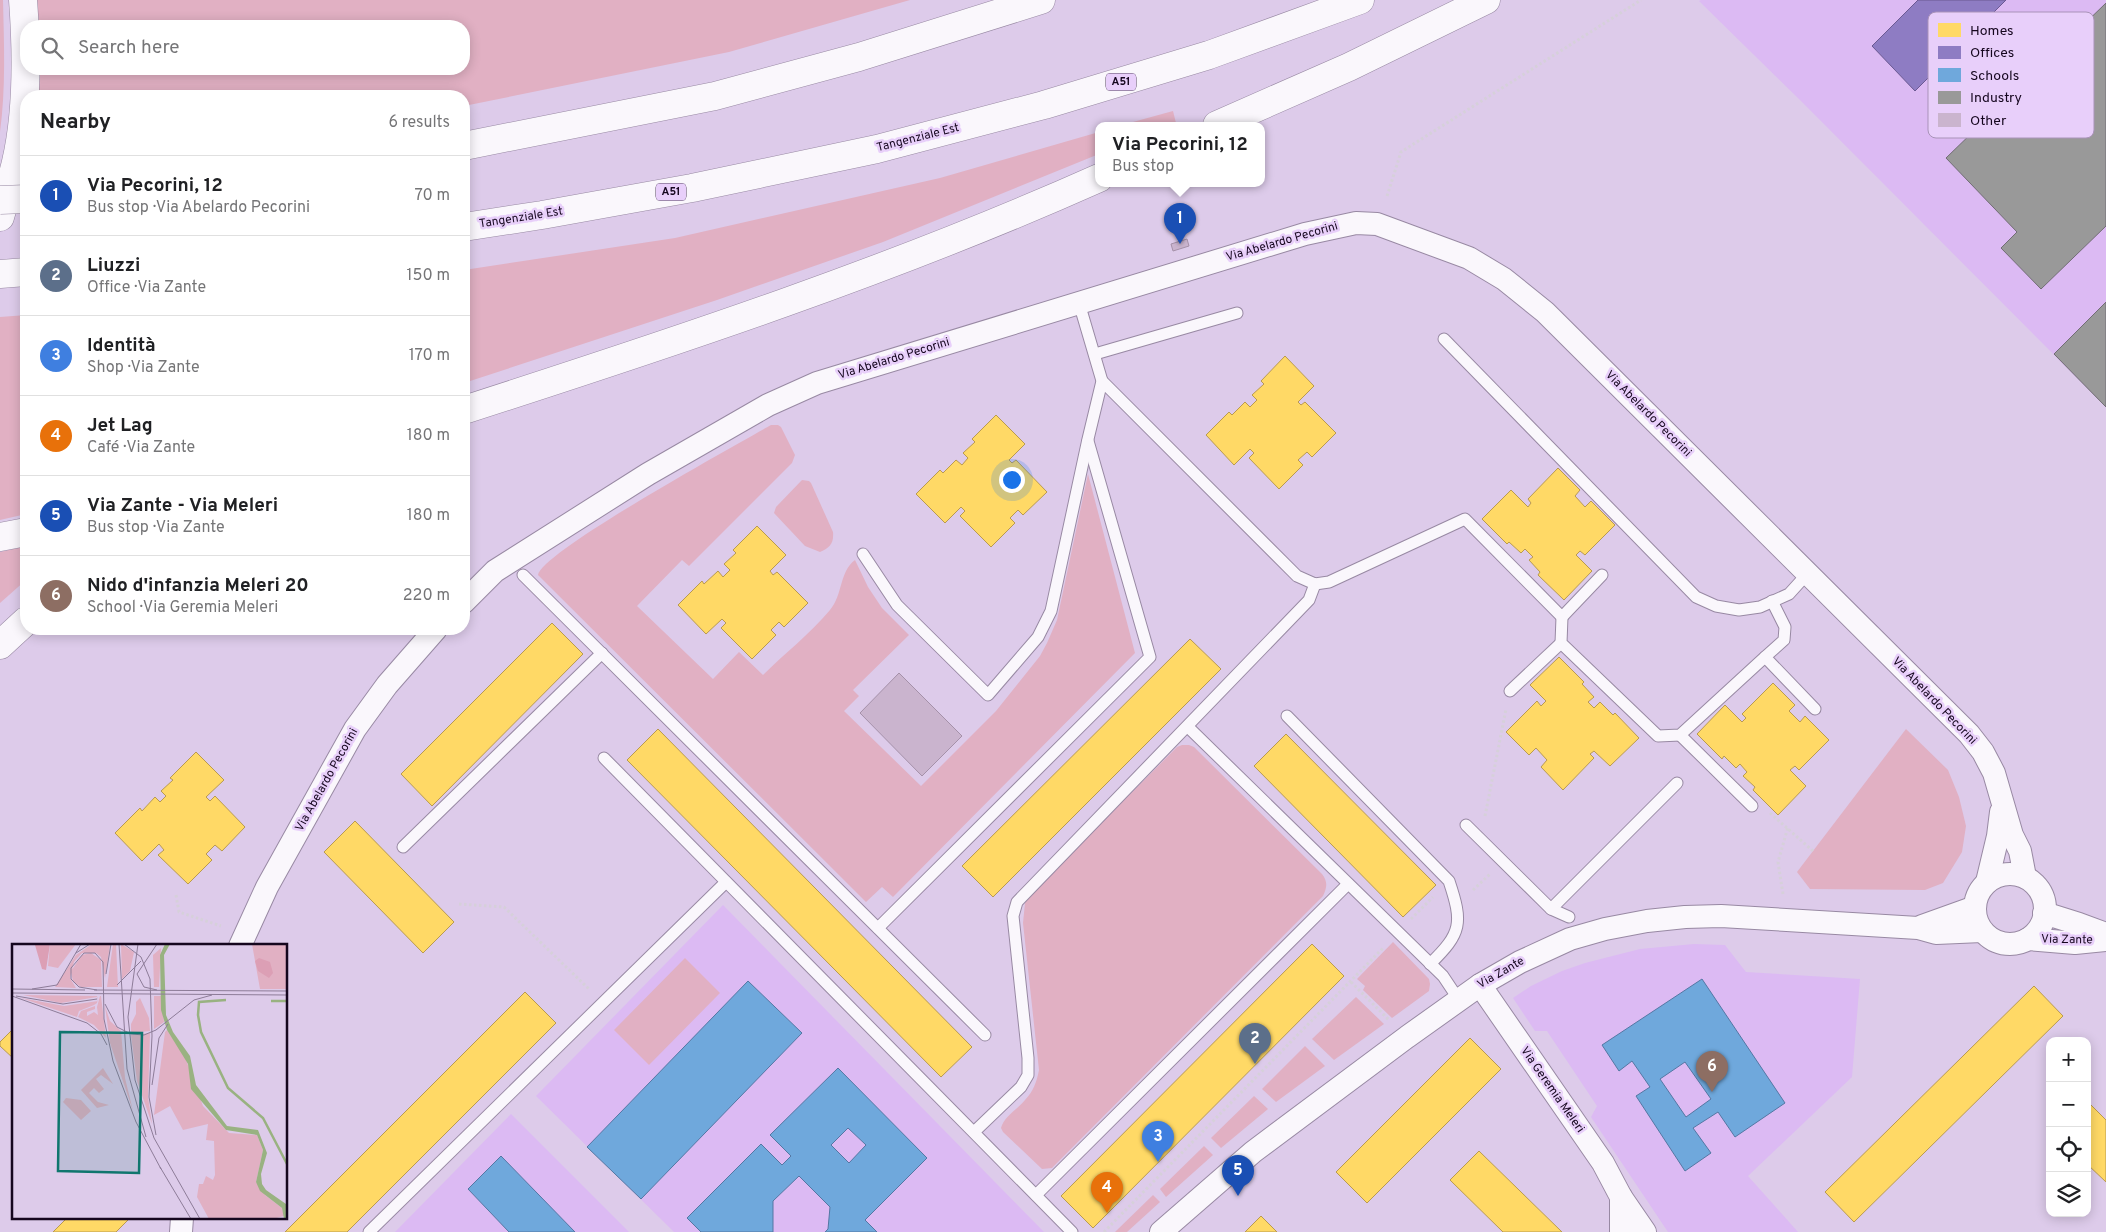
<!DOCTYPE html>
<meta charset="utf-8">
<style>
:root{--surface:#fff;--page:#f6f6f6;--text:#202124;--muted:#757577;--line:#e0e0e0;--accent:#5b4b65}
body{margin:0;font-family:Overpass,sans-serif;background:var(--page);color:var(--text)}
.controls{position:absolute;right:15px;bottom:15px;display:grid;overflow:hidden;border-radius:10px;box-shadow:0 2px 12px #0003}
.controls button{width:45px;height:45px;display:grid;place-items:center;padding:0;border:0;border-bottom:1px solid var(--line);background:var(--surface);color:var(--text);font:25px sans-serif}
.you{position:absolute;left:1011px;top:479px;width:18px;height:18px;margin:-12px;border:4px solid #fff;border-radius:50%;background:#1a73e8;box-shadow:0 0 0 8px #1a73e833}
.badge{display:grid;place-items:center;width:32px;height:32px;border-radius:50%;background:var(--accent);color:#fff;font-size:16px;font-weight:700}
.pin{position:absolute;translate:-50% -41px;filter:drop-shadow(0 1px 2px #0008)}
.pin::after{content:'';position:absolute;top:26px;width:18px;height:15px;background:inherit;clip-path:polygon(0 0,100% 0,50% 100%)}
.popup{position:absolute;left:1095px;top:122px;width:170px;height:65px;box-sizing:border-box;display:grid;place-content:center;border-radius:10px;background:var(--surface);filter:drop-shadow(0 1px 4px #0005);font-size:16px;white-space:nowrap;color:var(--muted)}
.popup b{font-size:19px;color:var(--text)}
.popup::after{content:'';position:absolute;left:50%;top:100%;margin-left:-10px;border:10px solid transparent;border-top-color:var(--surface)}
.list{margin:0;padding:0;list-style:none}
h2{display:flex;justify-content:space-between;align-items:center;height:65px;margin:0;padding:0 20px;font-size:21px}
h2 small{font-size:16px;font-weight:400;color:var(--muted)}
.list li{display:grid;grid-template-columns:32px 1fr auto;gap:15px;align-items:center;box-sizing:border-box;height:80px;padding:0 20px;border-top:1px solid var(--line)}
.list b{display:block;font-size:19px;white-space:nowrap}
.list p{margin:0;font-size:16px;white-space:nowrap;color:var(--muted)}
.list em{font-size:16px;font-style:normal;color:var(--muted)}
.icon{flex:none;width:28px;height:28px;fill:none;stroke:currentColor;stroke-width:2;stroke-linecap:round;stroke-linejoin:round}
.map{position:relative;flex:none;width:2106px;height:1232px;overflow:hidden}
.search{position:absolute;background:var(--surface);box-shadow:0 2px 12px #0003;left:20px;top:20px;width:450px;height:55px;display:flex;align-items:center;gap:12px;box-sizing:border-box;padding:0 18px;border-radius:20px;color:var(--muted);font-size:19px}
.panel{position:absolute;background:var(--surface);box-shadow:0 2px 12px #0003;left:20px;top:90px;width:450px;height:545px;border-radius:20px}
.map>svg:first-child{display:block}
.built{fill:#dcbaf3}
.green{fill:#e1b0c3}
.homes{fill:#ffd966;stroke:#b99a50}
.offices{fill:#8e7cc3;stroke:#6a5992}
.schools{fill:#6fa8dc;stroke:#5477a3;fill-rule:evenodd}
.industry{fill:#999;stroke:#716d74}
.building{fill:#cab4ce;stroke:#a591a9}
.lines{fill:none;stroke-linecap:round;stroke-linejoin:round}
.lane-casing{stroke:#9889a3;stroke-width:13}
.street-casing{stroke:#9889a3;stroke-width:24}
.highway-casing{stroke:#9889a3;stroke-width:29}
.path{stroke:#d6d0da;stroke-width:3;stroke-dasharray:2.5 2.5;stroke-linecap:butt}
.lane{stroke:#faf7fc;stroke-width:11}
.street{stroke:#faf7fc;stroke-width:22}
.highway{stroke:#faf7fc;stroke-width:28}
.highway-bridge-casing{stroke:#9889a3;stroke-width:29;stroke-linecap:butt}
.highway-bridge{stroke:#faf7fc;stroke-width:28}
.labels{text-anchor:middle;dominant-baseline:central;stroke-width:5;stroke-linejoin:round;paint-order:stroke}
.shield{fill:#e8cffa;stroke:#544260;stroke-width:1}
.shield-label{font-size:11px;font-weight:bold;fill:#15061e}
.street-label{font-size:12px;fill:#15061e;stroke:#e8cffa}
.inset-river{fill:none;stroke:#99b281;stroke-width:2.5}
.inset-road{fill:none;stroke:#8d7c98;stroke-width:1}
.view{fill:#0f766e;fill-opacity:0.15;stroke:#0f766e;stroke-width:2.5}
.inset-edge{fill:none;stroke:#15061e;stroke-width:2.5}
.key{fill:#e8cffa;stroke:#a993b8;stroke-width:1}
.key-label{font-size:14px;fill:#15061e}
</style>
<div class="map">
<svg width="2106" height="1232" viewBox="0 0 2106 1232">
<rect width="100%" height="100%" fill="#ddcbea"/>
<g class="built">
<path d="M1701,0h405v407l-303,-304 -104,-102z"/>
<path d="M723,905l321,327h-370l-138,-136z"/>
<path d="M1694,944l31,1 21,27 114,7 -8,98 -104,99 50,56h-130l-77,-115 6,-11 -50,-75h-12l-22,-33 18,-12 31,-15 23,-8 55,-14z"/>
<path d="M511,1114l118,118h-234z"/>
</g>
<g class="green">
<path d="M0,0h3c1,44 3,88 -3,132z"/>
<path d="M34,0h876l-181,52 -265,54v-10h-426v-27h426v-43h-427z"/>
<path d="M1173,111l3,12 -7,2h-47z"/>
<path d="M1099,132v22l-216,88 -166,58 -253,83v-113l211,-32 265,-60z"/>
<path d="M26,315v199l-26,6v-203z"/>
<path d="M771,425h7l3,2 14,28 -3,8 -103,103 -7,-6 -45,46 76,73 26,-27 24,23c21,-21 47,-41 67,-65 13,-15 9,-38 25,-50l13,27 14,21 27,27 -56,55 6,6 -15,15 77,75 75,-75 44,-55 7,-13 10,-23 31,-146 47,179 -242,244 -11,-10 -16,15 -328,-327c4,-24 202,-132 233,-150z"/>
<path d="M802,480l7,1 2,2 22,49c1,11 -3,16 -13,20l-15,-6 -31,-33 2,-6z"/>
<path d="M26,546v34l-26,23v-51z"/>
<path d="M1906,729l42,41 11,27 7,29 -4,26 -19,31 -18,7 -115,-1 -13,-17z"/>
<path d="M1182,745h7l5,2 128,127c6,8 5,13 1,22l-271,272 -10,1 -39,-37 -2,-4c3,-12 17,-19 24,-28 8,-8 12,-19 14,-30l-16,-147 2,-20 5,-8 147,-148z"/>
<path d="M1393,942l36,37 1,5 -1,7 -37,27 -29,-28 2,-4 -8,-7z"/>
<path d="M685,958l35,35 -71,72 -35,-35z"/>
<path d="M1356,997l28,27 -50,36 -22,-21z"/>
<path d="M1305,1046l20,20 -49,36 -14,-13z"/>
<path d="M1254,1096l14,13 -47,39 -10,-10z"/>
<path d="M1204,1146l9,9 -47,42 -6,-8z"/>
<path d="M1153,1195l7,7 -33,30h-12z"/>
</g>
<g class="homes">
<path d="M1285,356l29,30 -16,16 3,3 4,-3 31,31 -24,24 -5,-5 -9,8 5,5 -24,24 -30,-31 5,-5 -4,-4 -16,16 -28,-30 23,-23 3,3 13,-13 5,5 7,-7 -5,-5 12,-11 -3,-3z"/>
<path d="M996,415l29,29 -16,16 3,3 4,-3 31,32 -24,23 -5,-5 -8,8 5,5 -24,24 -31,-31 5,-5 -4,-4 -16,16 -29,-29 24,-24 3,3 13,-13 6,5 6,-7 -5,-5 12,-11 -3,-3z"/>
<path d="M1558,468l22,22 -5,6 10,11 6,-6 24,24 -30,30 -5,-4 -4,4 16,16 -28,29 -26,-25 2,-3 -11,-12 4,-3 -8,-8 -4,4 -12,-11 -2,2 -25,-25 29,-29 17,17 3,-4 -3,-4z"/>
<path d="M757,526l29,29 -16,16 3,4 4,-3 31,31 -24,24 -5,-5 -8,8 5,5 -24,24 -31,-31 5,-5 -4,-4 -16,15 -28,-29 24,-24 2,3 14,-13 5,6 7,-7 -6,-6 12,-11 -3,-3z"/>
<path d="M552,623l31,31 -151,152 -31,-32z"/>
<path d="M1190,639l31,30 -228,228 -31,-31z"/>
<path d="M1559,657l25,25 -2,2 12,13 -6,5 6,6 6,-6 13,13 2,-2 24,25 -29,28 -16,-15 -4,3 4,4 -31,32 -22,-23 6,-7 -11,-12 -7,7 -23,-23 31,-31 4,5 5,-5 -16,-16z"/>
<path d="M1773,683l22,22 -6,6 11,11 5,-6 24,24 -30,30 -4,-4 -5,4 16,16 -28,29 -25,-25 2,-3 -12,-11 4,-4 -7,-8 -4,4 -12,-12 -2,3 -25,-25 28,-29 17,17 4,-4 -4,-4z"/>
<path d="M658,729l314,318 -31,30 -314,-317z"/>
<path d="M1286,734l150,151 -33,32 -149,-151z"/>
<path d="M196,752l28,28 -18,17 4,4 5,-5 30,31 -23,24 -7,-6 -9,9 6,6 -24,24 -30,-29 6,-5 -5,-6 -17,17 -27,-28 25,-25 2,3 13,-14 5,5 6,-6 -5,-5 12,-11 -3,-2z"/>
<path d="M355,821l99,101 -31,31 -99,-101z"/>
<path d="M1312,944l32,32 -251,252 -32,-32z"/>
<path d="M2034,986l29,30 -209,206 -29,-30z"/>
<path d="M525,992l31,31 -209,209h-62z"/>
<path d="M14,1028v31l-14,-13v-4z"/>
<path d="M1470,1038l31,31 -134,134 -31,-31z"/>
<path d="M2087,1101l19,19v62l-19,-18z"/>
<path d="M1479,1151l83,81h-59l-53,-52z"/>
<path d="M1261,1216l16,16h-32z"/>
<path d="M67,1218h63l-14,14h-63z"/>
</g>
<path class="offices" d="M1918,0h88l-91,91 -43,-45z"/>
<g class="schools">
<path d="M1702,979l83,124 -50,34 -17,-25 -25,16 18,25 -26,18 -49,-75 14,-9 -18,-26 -13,10 -17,-26zM1685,1062l26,37 -25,18 -26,-38z"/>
<path d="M748,981l54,52 -161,166 -54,-52z"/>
<path d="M838,1068l89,90 -62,62 12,12h-52l3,-3 2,-22 -31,-31 -26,25v31h-72l-14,-14 74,-74 21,21 9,-9 -21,-21zM848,1128l18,17 -17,18 -18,-18z"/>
<path d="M501,1156l74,76h-66l-41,-43z"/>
</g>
<g class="industry">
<path d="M2106,3v223l-65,63 -40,-41 16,-16 -71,-74z"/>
<path d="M2106,302v105l-52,-53z"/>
</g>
<g class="building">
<path d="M1187,239l2,7 -16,5 -2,-7z"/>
<path d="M899,673l63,63 -40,40 -62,-63z"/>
</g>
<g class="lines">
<g class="lane-casing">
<g id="lane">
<path d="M1444,339l252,258 20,9 23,4 21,-3 29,-13 19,-21"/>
<path d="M1095,354l142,-41"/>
<path d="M1102,381l195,195 18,8 14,-2 136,-63 97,98 40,-42"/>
<path d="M863,554l34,51 91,90 50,-58 13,-26 37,-172 14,-58 -23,-78"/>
<path d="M523,575l462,460"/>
<path d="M1772,601l13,26 -1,13 -19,17 50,52"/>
<path d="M1562,617l-1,26 97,93 22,-1 85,-78"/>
<path d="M1510,691l51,-48"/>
<path d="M1287,716l162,165c14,42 13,52 -19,83"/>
<path d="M1188,727l255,249 16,24"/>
<path d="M1680,735l72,71"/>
<path d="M604,758l468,474"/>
<path d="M1466,825l85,84 126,-126"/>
<path d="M403,847l199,-194"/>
<path d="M1551,909l18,8"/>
<path d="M878,928l272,-271 -62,-216"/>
<path d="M974,1132l47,-45 7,-12v-17l-15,-142 4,-14 292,-302 6,-16"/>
<path d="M1036,1195l312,-311"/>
<path d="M369,1232l357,-350"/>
</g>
</g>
<g class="street-casing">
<g id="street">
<path d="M464,602l31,-31 153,-97 120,-69 49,-22 488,-149 51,-11 21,1 92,34 35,21 41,33 424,422 14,18 11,21 18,62 8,16 5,26"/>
<circle cx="2010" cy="909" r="35"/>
<path d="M1987,882l11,-46 3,-24"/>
<path d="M2044,913l35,11 27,10"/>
<path d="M1922,926l53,-19"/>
<path d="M2028,939l47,4 31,-3"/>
<path d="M240,946l27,-59 88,-158 32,-44 49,-56"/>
<path d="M1480,985l123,178 18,34 24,35"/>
<path d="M1621,1197v35"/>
<path d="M181,1232l1,-14"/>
<path d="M1161,1232l92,-80 154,-115 73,-52 40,-23 50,-23 35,-10 42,-8 38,-4 36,-1 197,12 18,5 46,-2"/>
</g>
</g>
<g class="highway-casing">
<g id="highway">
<path d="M1217,125l132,-58 137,-67"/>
<path d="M464,146l251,-50 144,-39 182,-57"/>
<path d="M0,217c5,-18 12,-37 16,-55 12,-52 11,-109 7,-162"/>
<path d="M464,227l78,-12 150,-27 185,-39 167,-44 165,-50 151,-55"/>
<path d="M0,274l26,-2"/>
<path d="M464,410c214,-69 429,-140 635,-232"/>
<path d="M0,537l26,-5"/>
<path d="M0,645l26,-24"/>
</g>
</g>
<g class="path">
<path d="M1387,196l14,-44 240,-152"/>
<path d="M1770,813l43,38"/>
<path d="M1485,816l21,-107"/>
<path d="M1473,890l17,-16"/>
<path d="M1783,894l-5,-32 10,-35"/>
<path d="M176,895l3,17 42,14"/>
<path d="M459,904l45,3 86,83"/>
<path d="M1411,919l22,-22"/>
<path d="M1351,982l38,38"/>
<path d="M1104,1232l280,-285"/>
</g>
<use href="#lane" class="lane"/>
<use href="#street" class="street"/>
<use href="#highway" class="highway"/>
<g class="highway-bridge-casing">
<path id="highway-bridge" d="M0,200l26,-1"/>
</g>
<use href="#highway-bridge" class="highway-bridge"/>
</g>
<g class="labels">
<g class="shield">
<rect x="1106" y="73.5" width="30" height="17" rx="4"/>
<rect x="656" y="183.5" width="30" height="17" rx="4"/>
</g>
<g class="shield-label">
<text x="1121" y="82">A51</text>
<text x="671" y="192">A51</text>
</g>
<g class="street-label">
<text transform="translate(918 138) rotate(-14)">Tangenziale Est</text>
<text transform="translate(521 218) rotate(-9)">Tangenziale Est</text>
<text transform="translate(1282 242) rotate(-16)">Via Abelardo Pecorini</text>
<text transform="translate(894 359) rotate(-17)">Via Abelardo Pecorini</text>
<text transform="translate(1648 414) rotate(45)">Via Abelardo Pecorini</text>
<text transform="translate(1934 701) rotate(46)">Via Abelardo Pecorini</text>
<text transform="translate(327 780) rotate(-61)">Via Abelardo Pecorini</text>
<text transform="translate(2067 940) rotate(1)">Via Zante</text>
<text transform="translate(1501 973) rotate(-30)">Via Zante</text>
<text transform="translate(1552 1090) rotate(55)">Via Geremia Meleri</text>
</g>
</g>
<g transform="translate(12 944)">
<rect width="275" height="275" fill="#ddcbea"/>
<path d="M38,0h26l-18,24 -10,-2zM80,0l18,1 -5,33 -4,-21 -5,-4h-14l-8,9 -4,16 6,10 -21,-1 21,-32zM101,0h3l2,43h-11zM109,0l13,8 -4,19 -8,8zM240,0h35v45h-27zM149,4l-2,39h-5l-1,-32zM79,9l10,7 1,27h-21l-8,-5 -2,-11 11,-16zM11,51l74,1 1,3 -1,4 -3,2 -15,6 -2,6 -56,-19 43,8 34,-5 -1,-4 -36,6zM88,52h1l5,42 -12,-13 -16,-8 3,-6 14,-5v3l-8,3v4l7,-4 4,3 -1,-8zM142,52h7l3,26 -10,7zM128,54l9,20 1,13 -19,2v-9l5,-10v-12zM93,62l5,15 11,10 4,47 8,33 -23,-68zM155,86l18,27 18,49 26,27 28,2 6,15 -7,32 9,13 17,13 2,8 -11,3h-64l-12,-22 2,-13h4l3,-8 7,4 2,-5 -1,-34 -8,-1 2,-16 -25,6 -13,-24 -16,9 11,-83zM138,89l-2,64 4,27 -15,-43 -6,-46zM91,124l10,16 -12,-9 -5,4 8,10 -5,4 -5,-5 -5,5 9,9 11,3 -12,3 -16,-18zM54,154l15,2 10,11 -10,9 -18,-18z" fill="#e1b0c3"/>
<path d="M15,0h23l-4,26 -4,-1 -7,-24zM247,14l11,4 3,11 -4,5 -11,-7 -3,-10z" fill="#dc9fb5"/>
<path d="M153,0h5l-6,11 2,60 7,17 17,24 6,29 31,41 31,4 9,23 -6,21 1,10 4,6 20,14 1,15h-3l-2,-11 -22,-17 -4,-9 7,-32 -6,-15 -31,-5 -35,-41 -3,-25 -21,-34 -6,-20 -1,-55z" fill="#99b281"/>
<path class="inset-river" d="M214,56l-27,2 -1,13 3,17 27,56 35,30 24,46M259,57h16"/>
<path class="inset-road" d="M107,0l8,125 19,68M112,0l17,13 9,22 2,57 -3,61 7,38M126,0l-10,73 7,63 19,58 46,81M145,0l-20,30 7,13 13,3M64,9l14,-9M94,30l5,-30M105,41l24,-24M0,45l73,1M20,45l25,-4 24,-41M82,46l193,1M85,46l-18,-3 -8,-8v-11l13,-15h11l8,9 1,57 9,42 23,61 25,47M0,49l275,2M0,52l75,27 14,11 6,11M4,52l47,8 34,-5M93,60l12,23 14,7 13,1 12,-5 38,-30 18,-5M140,141l7,-47 9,-14M148,223l31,52"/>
<path class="view" d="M48,88l82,1 -3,140 -81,-2z"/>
<rect width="275" height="275" class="inset-edge"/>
</g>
<rect x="1928" y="12" width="166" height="126" rx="8" class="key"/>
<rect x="1938" y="23" width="23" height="14" fill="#ffd966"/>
<rect x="1938" y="46" width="23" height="13" fill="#8e7cc3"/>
<rect x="1938" y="68" width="23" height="14" fill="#6fa8dc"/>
<rect x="1938" y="91" width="23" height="13" fill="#999"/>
<rect x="1938" y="113" width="23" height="14" fill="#cab4ce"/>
<g class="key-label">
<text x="1970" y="35">Homes</text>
<text x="1970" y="57">Offices</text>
<text x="1970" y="80">Schools</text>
<text x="1970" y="102">Industry</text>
<text x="1970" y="125">Other</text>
</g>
</svg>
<div class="controls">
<button>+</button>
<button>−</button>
<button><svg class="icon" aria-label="locate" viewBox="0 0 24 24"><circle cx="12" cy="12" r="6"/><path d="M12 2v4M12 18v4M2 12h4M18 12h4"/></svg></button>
<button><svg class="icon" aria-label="layers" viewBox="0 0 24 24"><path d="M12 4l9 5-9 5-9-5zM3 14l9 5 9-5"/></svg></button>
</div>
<div class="you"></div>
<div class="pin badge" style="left:1180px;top:244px;background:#1a4fb4">1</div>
<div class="popup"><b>Via Pecorini, 12</b>Bus stop</div>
<div class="pin badge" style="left:1255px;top:1064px;background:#5c6f8a">2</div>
<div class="pin badge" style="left:1158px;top:1162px;background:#3f7fe0">3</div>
<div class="pin badge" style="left:1107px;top:1213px;background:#e8710a">4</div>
<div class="pin badge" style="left:1238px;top:1196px;background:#1a4fb4">5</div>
<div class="pin badge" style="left:1712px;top:1092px;background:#8d6e63">6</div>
<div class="search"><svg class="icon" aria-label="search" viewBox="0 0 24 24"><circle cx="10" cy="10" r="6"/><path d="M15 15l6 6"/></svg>Search here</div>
<section class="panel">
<h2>Nearby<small>6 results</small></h2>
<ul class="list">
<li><span class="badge" style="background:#1a4fb4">1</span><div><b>Via Pecorini, 12</b><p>Bus stop · Via Abelardo Pecorini</p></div><em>70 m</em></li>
<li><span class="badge" style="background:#5c6f8a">2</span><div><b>Liuzzi</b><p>Office · Via Zante</p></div><em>150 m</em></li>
<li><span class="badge" style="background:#3f7fe0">3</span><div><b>Identità</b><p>Shop · Via Zante</p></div><em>170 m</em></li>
<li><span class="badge" style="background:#e8710a">4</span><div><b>Jet Lag</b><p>Café · Via Zante</p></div><em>180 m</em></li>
<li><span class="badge" style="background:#1a4fb4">5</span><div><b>Via Zante - Via Meleri</b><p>Bus stop · Via Zante</p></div><em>180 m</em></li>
<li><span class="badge" style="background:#8d6e63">6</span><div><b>Nido d'infanzia Meleri 20</b><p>School · Via Geremia Meleri</p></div><em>220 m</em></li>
</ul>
</section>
</div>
